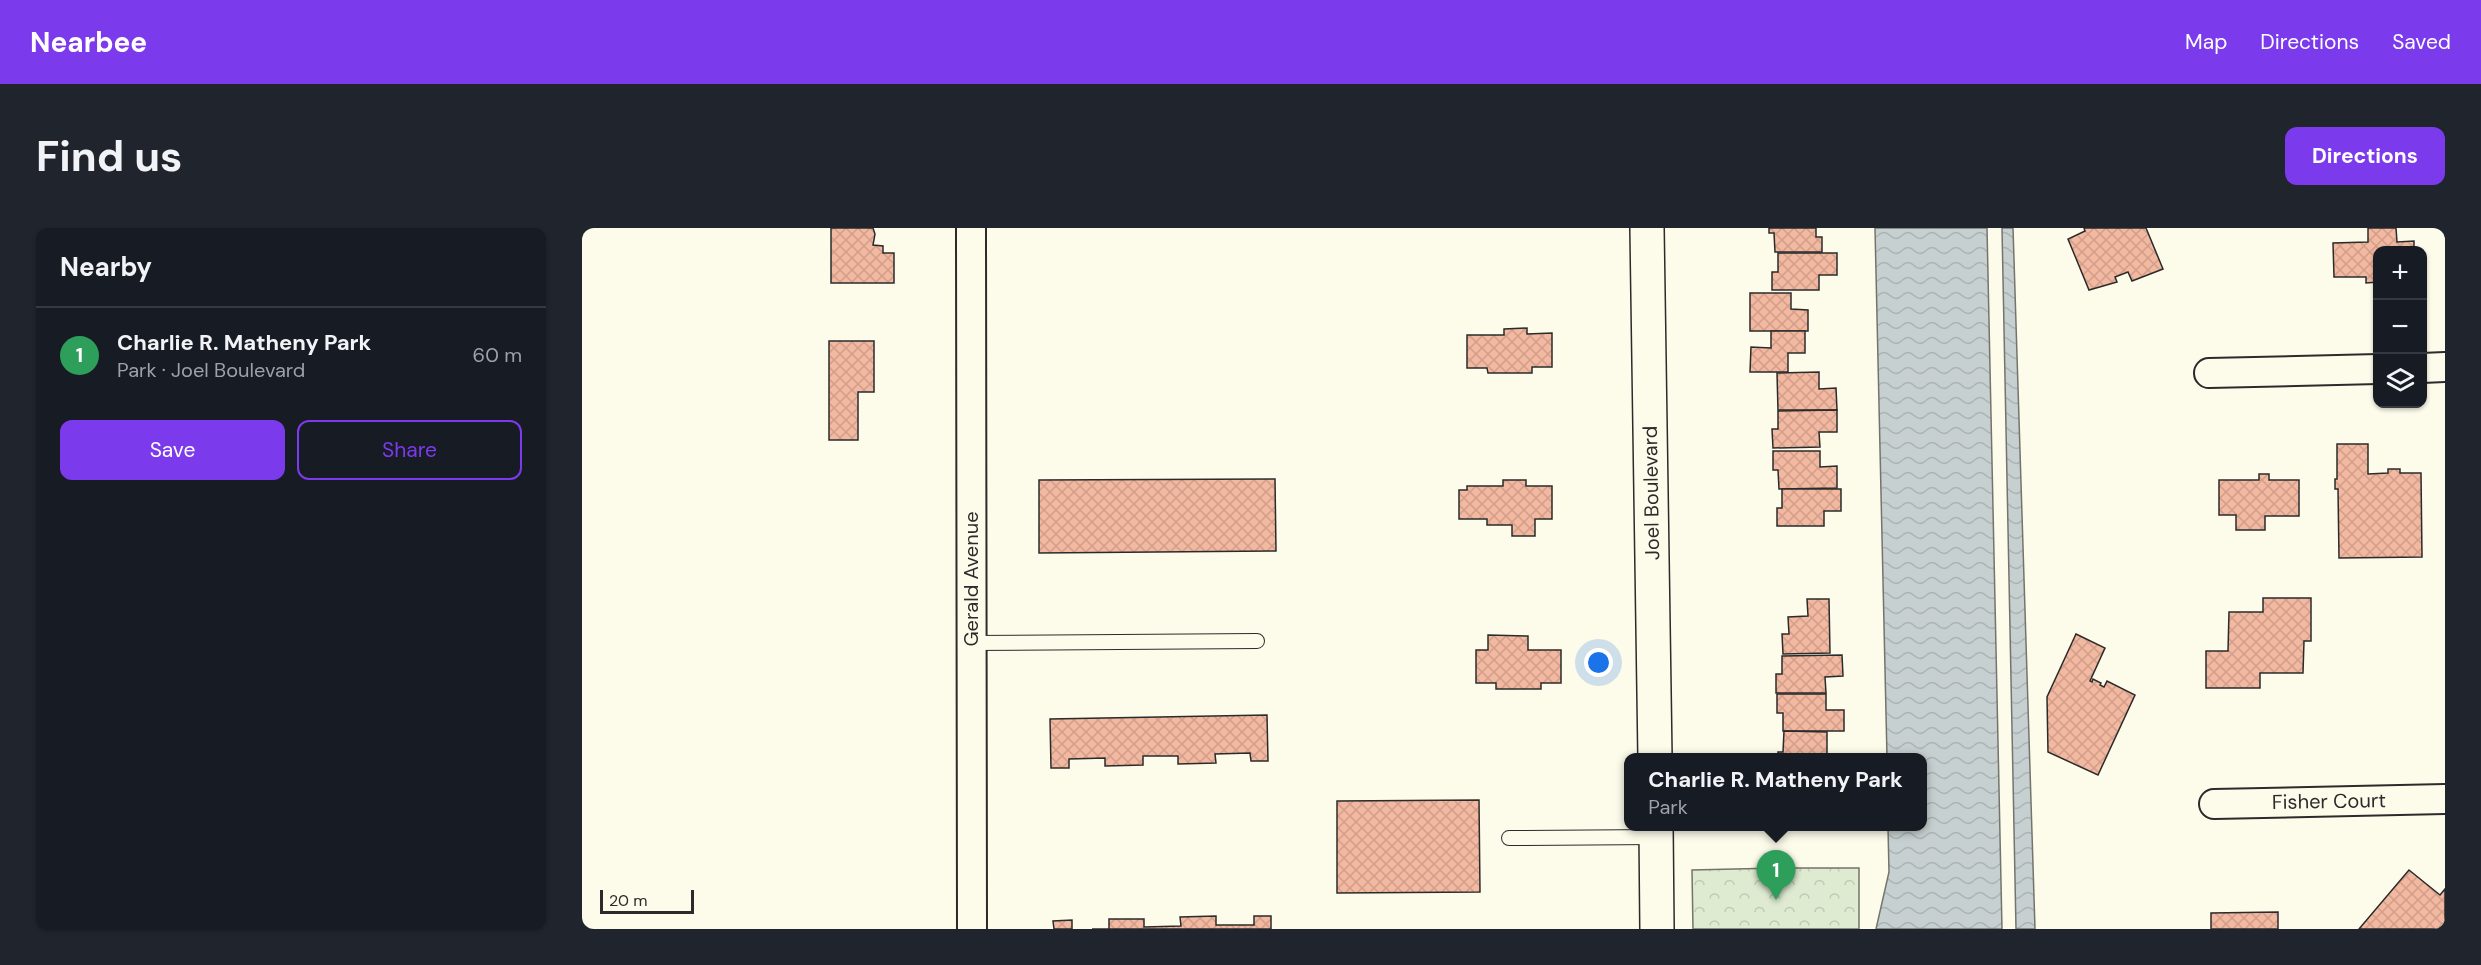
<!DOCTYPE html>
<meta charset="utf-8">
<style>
:root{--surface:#171b24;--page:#20242c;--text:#f1f3f6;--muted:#9ea1a6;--line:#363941;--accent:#7c3aed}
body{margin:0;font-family:"DM Sans",sans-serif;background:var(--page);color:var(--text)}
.controls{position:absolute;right:18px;top:18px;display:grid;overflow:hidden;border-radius:12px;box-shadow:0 2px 4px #0004}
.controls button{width:54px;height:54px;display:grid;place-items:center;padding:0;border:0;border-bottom:2px solid var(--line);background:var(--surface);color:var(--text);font:30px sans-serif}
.scale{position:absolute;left:18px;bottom:15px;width:94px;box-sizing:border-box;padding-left:6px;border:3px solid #2b2b2b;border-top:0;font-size:16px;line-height:21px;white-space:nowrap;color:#2b2b2b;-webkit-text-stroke:4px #fdfbea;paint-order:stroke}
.you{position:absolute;left:1017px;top:435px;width:21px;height:21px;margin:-15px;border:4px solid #fff;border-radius:50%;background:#1a73e8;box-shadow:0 0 0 9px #1a73e833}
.badge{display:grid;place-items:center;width:39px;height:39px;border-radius:50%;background:var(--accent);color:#fff;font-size:20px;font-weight:700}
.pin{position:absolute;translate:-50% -50px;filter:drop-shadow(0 2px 3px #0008)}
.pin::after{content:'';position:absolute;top:32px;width:21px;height:18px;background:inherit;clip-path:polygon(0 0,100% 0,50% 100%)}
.popup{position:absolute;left:1042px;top:525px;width:303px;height:78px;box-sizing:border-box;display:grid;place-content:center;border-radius:12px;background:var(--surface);filter:drop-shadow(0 2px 4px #0005);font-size:20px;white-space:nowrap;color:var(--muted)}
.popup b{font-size:22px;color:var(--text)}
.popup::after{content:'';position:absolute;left:50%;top:100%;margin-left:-12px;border:12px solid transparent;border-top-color:var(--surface)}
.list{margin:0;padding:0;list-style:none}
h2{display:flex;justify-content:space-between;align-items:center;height:78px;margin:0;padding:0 24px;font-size:26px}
h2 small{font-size:20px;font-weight:400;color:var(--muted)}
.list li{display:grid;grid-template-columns:39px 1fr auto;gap:18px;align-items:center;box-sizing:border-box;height:96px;padding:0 24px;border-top:2px solid var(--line)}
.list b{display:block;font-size:22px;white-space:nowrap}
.list p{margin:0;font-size:20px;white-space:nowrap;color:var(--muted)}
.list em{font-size:20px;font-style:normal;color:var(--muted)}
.actions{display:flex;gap:12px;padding:18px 24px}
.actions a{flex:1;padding:14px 0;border:2px solid var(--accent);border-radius:12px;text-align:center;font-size:21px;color:var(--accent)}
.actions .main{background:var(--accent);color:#fff}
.icon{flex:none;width:33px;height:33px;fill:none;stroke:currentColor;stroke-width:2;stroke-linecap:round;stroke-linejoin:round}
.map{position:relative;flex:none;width:1863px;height:701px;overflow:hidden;border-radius:12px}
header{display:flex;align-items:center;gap:36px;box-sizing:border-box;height:84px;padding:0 30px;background:var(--accent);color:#fff}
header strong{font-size:28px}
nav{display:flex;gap:33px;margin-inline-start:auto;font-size:21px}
.intro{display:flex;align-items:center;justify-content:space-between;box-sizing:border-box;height:144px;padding:0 36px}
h1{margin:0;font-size:42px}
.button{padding:15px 27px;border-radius:12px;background:var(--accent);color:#fff;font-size:21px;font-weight:700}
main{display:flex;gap:36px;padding:0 36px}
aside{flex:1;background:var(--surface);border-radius:12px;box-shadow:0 2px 4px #0004}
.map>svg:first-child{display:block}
.forest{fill:url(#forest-crowns);stroke:#74746e;stroke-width:1.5}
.water{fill:url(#water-waves);stroke:#74746e;stroke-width:1.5}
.building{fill:url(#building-cross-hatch);stroke:#2b2b2b;stroke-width:1.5}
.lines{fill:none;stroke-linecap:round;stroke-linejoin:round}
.lane-casing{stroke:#2b2b2b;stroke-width:16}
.street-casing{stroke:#2b2b2b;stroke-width:32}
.secondary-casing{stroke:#2b2b2b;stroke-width:36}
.lane{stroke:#fdfbea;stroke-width:14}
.street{stroke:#fdfbea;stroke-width:28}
.secondary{stroke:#fdfbea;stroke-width:33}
.labels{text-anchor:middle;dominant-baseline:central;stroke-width:4.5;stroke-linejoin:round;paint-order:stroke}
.street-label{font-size:20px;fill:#2b2b2b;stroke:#fdfbea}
</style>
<header>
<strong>Nearbee</strong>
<nav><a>Map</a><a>Directions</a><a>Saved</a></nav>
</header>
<div class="intro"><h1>Find us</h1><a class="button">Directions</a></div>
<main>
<aside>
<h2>Nearby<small></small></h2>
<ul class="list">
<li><span class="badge" style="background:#2e9e5b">1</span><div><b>Charlie R. Matheny Park</b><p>Park · Joel Boulevard</p></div><em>60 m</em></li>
</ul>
<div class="actions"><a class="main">Save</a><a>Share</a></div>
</aside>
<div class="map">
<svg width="1863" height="701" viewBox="0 0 1863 701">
<defs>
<pattern id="forest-crowns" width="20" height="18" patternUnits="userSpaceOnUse" patternTransform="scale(1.5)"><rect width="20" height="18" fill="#deebd1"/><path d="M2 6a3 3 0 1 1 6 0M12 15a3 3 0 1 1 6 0" fill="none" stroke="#bfcab4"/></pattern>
<pattern id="water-waves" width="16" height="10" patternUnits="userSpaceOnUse" patternTransform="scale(1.5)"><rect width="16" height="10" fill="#c7d0d0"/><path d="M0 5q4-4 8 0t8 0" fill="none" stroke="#abb3b3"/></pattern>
<pattern id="building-cross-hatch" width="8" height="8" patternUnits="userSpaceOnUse" patternTransform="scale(1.5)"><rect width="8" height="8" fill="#f2b8a0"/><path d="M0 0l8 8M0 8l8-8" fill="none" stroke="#d09e8a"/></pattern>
</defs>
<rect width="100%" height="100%" fill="#fdfbea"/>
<path class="forest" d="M1196,640h81v61h-166l-1,-59z"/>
<g class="water">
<path d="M1293,0h112l15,701h-126l13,-57 -1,-45 35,-1v-68l-36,-1z"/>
<path d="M1420,0h11l22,701h-19z"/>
</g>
<g class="building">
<path d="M249,0h42l2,6 -2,11 10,1v7h11v30h-63z"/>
<path d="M1187,0h47v9h6v15h-47l-1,-19h-5z"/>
<path d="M1502,0h62l17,41 -31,12 -4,-9 -13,5 2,5 -28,8 -21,-51 17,-8z"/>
<path d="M1786,0h28l1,14 17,-1v9h-36v32l-12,1v-6h-32l-1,-34 35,-1z"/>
<path d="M1196,25h59v22h-18v15h-47v-18h6z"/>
<path d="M1168,65h41v16l17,1v21h-58z"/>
<path d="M945,100v6l25,-1v34h-20v6h-44l-1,-5h-20v-33h37v-6z"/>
<path d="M1189,103h34v22h-17v19h-38l1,-25 20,1z"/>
<path d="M247,113h45v51h-16v48h-29z"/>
<path d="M1237,144v17l17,-1 1,22h-59l-1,-37z"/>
<path d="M1255,182v22h-18l1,15 -47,1 -1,-19h6v-18z"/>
<path d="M1755,216h31v30l20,-1v-4h12v4h21l1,84 -83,1 -1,-69h-3v-10h2z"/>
<path d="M1191,223h47v16l17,-1v22l-58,1 -1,-19h-5z"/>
<path d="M1677,246h10v6h30v36h-34v14h-29v-15h-17v-35h40z"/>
<path d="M693,251l1,72 -237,2v-73z"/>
<path d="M921,252h23v6h26v33h-17v17h-23v-11h-25v-6h-28v-29h8v-4h36z"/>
<path d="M1200,261h59v22h-17v15h-47v-18h5z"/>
<path d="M1681,370h48v43h-7l-1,32h-43v15h-54v-37h22l1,-39h34z"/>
<path d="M1225,371h22l1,54 -47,1 -1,-20h7l-1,-17 20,-1z"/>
<path d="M1494,406l29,14 -15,33 2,1 1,-3 8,4 -1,2 4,2 3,-6 28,14 -37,80 -50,-23 -1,-55z"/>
<path d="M906,407l40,1v14h33v33h-20v6h-45v-6h-20v-33h12z"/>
<path d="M1260,427l1,21 -18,1 1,16h-50v-19h6v-18z"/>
<path d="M1195,466h49v16h18v21h-61v-18h-6z"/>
<path d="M685,487l1,46h-17l-1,-8 -35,1 1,9 -38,1v-8h-35v9l-38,1v-8l-36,1v9h-18l-1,-49z"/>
<path d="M1202,503l43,1v26h-49v-6h5z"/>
<path d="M897,572l1,92 -143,1v-92z"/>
<path d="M1827,642l31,25 5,-6v40h-86z"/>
<path d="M1696,684v17h-67v-16z"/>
<path d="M634,688v9h38v-9h17v13h-179h17v-10h35v8l37,-1 -1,-9z"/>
<path d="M490,692v9h-18l-1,-8z"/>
</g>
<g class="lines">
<g class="lane-casing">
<g id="lane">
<path d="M389,415l286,-2"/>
<path d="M927,610l148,-1"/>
</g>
</g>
<g class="street-casing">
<g id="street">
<path d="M389,0l1,701"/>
<path d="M1840,140l23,-1"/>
<path d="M1627,145l169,-4"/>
<path d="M1632,576l231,-5"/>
</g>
</g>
<g class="secondary-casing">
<g id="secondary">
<path d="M1065,0l8,530"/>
<path d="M1074,598l1,103"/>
</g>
</g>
<use href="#lane" class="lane"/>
<use href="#street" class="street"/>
<use href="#secondary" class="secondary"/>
</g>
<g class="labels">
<g class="street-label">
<text transform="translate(1069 265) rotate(-91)">Joel Boulevard</text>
<text transform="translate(389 351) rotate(-90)">Gerald Avenue</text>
<text transform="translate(1747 573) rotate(-1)">Fisher Court</text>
</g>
</g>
</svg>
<div class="controls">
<button>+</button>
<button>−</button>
<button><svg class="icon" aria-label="layers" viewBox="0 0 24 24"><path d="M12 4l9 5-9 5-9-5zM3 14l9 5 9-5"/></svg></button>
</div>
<div class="scale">20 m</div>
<div class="you"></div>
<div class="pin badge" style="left:1194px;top:672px;background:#2e9e5b">1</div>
<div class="popup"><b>Charlie R. Matheny Park</b>Park</div>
</div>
</main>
